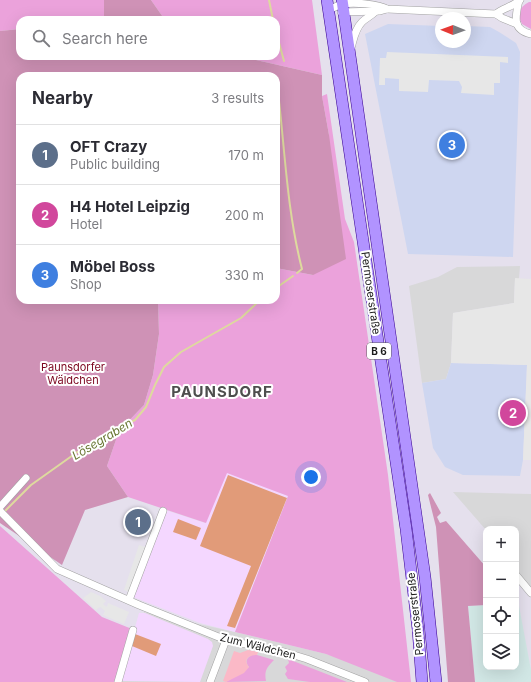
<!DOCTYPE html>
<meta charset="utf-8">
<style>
:root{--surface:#fff;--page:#f7f7f7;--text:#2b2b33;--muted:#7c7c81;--line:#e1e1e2;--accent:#d93025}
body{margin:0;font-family:Inter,sans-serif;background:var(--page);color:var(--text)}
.controls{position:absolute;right:12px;bottom:12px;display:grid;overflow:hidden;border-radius:8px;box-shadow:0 4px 16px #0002}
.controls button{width:36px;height:36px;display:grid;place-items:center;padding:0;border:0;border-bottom:1px solid var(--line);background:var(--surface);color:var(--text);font:20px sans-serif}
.compass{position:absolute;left:435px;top:12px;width:36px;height:36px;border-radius:50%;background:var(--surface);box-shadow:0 4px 16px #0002;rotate:271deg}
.you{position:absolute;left:311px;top:477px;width:14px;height:14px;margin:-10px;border:3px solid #fff;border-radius:50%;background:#1a73e8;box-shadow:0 0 0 6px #1a73e833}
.badge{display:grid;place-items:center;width:26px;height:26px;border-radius:50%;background:var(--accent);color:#fff;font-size:13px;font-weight:700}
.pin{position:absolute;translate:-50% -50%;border:2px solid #fff;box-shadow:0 1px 4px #0006}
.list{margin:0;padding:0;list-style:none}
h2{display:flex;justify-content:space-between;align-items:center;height:52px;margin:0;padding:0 16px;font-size:17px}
h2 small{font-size:13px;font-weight:400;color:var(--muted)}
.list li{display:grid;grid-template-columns:26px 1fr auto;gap:12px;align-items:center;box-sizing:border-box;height:60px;padding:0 16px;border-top:1px solid var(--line)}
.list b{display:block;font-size:15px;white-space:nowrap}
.list p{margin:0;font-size:13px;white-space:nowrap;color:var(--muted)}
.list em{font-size:13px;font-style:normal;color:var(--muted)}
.icon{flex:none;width:22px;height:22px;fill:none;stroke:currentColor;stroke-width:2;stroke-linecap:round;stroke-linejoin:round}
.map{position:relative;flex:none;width:531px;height:682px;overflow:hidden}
.search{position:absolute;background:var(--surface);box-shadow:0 4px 16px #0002;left:16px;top:16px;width:264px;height:44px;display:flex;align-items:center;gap:10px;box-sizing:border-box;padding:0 14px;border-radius:12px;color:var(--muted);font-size:15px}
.panel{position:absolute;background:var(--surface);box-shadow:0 4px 16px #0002;left:16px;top:72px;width:264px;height:232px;border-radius:12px}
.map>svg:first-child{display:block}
.residential{fill:#d8d8d9}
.commercial{fill:#ced6f0}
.industrial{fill:#d1e7e5}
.education{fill:#f4d7ff}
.grass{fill:#eba2db}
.forest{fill:#cf92b6}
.park{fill:#fbb9c7}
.pitch{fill:#e19b79}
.parking{fill:#e7e7e7}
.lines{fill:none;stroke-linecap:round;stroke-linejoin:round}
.stream{stroke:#deda9e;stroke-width:2}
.minor-casing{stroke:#a2a2a2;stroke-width:8}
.primary-casing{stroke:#380092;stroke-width:12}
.minor{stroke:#fff;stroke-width:7}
.primary{stroke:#b193ff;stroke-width:11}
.labels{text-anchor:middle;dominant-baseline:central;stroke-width:4;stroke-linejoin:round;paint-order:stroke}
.shield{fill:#fff;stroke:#5f5f5f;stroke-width:1}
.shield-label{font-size:10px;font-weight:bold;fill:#1b1b1b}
.street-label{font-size:11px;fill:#1b1b1b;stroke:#fff}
.park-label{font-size:11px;fill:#7c061f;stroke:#fff}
.water-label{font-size:12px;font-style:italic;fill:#697733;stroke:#fff}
.district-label{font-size:15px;font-weight:bold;letter-spacing:1px;fill:#4e4e4e;stroke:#fff}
</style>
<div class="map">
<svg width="531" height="682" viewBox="0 0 531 682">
<rect width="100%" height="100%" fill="#e5e0ed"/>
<g class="residential">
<path d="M520,266l-1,13h-4l-1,24 -61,10 -2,50 -5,16 -24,4 -13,-97 29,-9 19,-10z"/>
<path d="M453,492l78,2v94l-15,-19v-40h-30v1z"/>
<path d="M144,612l91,20 91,22 76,24v4h-281z"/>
</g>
<g class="commercial">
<path d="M388,24l53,2v16h24v-16l25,1 9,5 17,11 4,9 -7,205 -105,-3 -43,-220z"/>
<path d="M451,363l76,2 -4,95 -3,16 -57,-1 -18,-8 -12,-19 -11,-65 24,-4z"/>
</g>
<path class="industrial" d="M486,605v62h30v-61h3l12,64v12h-56l-7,-76z"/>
<g class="education">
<path d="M227,472l61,24 -53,136 -35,-9 -67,-26 32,-87 40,13z"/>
<path d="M139,613h6l63,26 4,3 1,4 -13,36 -78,-1 -1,-3z"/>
</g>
<g class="grass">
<path d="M0,0h104v20h-84v9l-20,2z"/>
<path d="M151,0h161l10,75 -66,-15 -7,-4h27v-36h-111z"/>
<path d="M529,2h2v27l-9,-5c-5,-9 -3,-17 7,-22z"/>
<path d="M327,94l18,125 9,23 34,233 23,207h-14l-71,-28 -91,-22 53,-136 -61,-23 -21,50 -78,-26 -21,-31 12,-35 25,-26 9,-30 6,-41 -1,-34h118v-32l37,7 16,-140 -7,-39z"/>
<path d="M0,526l102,91 30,12 -14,53h-118z"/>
<path d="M252,655h5l17,5c-7,7 -10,11 -8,21l-40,1 23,-15c-4,-5 -3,-9 3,-12z"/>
<path d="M288,659l59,23h-37l-22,-3 -3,-5 2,-3 -2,-4 4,-4z"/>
</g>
<g class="forest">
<path d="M104,0h47l14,20h-61z"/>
<path d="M20,29v27h229l7,4 66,15v21l7,39 17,124 -33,16 -37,-7v-192h-256v224h138l1,34 -6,41 -9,30 -25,26 -12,35 21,31 -43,13 -23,55 -62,-42v-492z"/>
<path d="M430,493l11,20 -4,4 3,6 6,-2 40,46v38l-18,1 7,76h-27l-12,-155 -8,-32z"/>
</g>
<path class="park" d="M248,650l10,2 -1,3c-9,0 -14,5 -8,12l-5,6 -18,9 -3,-1 11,-30 6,2z"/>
<g class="pitch">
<path d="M228,475l59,23 -52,130 -8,-2 24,-60 -51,-20z"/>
<path d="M178,519l23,9 -5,12 -23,-8z"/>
<path d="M135,634l26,10 -5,12 -24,-10z"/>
</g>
<g class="parking">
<path d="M387,52l121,5v6l-8,-1v21h-6v12l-33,-2 1,-6 -3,-6 -30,-1 -1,12 -29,-1v-12l-14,-1v7h-6l1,-27h6z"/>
<path d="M515,278l16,1v181h-8l4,-95 -76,-2 2,-50 61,-10z"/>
<path d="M139,545l10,3 -17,45 -8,-3z"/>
<path d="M91,592l9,4 6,5 -3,3 4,3 1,-4 21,9 -5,12 -21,-9 2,-4 -5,-4 -4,3 -13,-12z"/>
</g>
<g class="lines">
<g class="stream">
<path d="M269,0l4,20"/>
<path d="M276,32l8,29"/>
<path d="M278,92c7,59 9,119 24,177l-5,4"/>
<path d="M276,288l17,-12"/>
<path d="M5,511l26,-26 52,-37 52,-28 11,-13 9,-22 9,-18 17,-15 60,-34 19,-18"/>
</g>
<g class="minor-casing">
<g id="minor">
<path d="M519,0c-3,15 -8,30 12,34"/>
<path d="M329,10c4,-2 9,-5 14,-6 11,-2 35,0 44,5l109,5 6,4 15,6"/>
<path d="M341,12l39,-1 7,-2"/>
<path d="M496,14c7,-6 16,-7 24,-14"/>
<path d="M351,48c3,-10 4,-19 11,-26 4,-4 9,-6 13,-10"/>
<path d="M0,507l26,-29"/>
<path d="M0,511l57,58 82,36 87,35 58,12 23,7 58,23"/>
<path d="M516,575l15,18"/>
<path d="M129,600l34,-89"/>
<path d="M118,682l15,-52"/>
<path d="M210,682l16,-42"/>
</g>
</g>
<g class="primary-casing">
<g id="primary">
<path d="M327,0l79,529 12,101 4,52"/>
<path d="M342,0l83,577 11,105"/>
</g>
</g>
<use href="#minor" class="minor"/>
<use href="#primary" class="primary"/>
</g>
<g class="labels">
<rect class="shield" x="367" y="343" width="24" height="16" rx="3"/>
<g class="shield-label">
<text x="379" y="351">B 6</text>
</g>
<g class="street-label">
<text transform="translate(371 293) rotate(82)">Permoserstraße</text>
<text transform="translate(415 614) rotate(-96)">Permoserstraße</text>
<text transform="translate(258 646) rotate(14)">Zum Wäldchen</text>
</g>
<g class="park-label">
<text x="73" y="367">Paunsdorfer<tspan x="73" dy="13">Wäldchen</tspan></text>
</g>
<g class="water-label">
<text transform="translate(102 439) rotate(-31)">Lösegraben</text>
</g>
<g class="district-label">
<text x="222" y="391">PAUNSDORF</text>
</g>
</g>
</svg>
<div class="controls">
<button>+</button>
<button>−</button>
<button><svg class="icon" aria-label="locate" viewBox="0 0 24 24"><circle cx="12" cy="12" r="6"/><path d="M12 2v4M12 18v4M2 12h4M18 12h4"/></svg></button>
<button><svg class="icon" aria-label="layers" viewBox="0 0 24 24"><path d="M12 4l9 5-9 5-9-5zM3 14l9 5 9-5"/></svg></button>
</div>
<svg class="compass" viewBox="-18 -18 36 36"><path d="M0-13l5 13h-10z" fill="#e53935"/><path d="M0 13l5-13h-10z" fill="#7c7c81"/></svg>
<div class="you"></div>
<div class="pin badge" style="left:138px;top:522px;background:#5c6f8a">1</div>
<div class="pin badge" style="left:513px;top:413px;background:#d1479c">2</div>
<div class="pin badge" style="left:452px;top:145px;background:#3f7fe0">3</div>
<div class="search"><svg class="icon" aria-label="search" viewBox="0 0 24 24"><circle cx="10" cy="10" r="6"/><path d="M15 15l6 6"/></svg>Search here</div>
<section class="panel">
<h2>Nearby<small>3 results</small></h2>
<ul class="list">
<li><span class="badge" style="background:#5c6f8a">1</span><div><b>OFT Crazy</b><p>Public building</p></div><em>170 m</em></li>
<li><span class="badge" style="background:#d1479c">2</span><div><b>H4 Hotel Leipzig</b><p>Hotel</p></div><em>200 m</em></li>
<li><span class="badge" style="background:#3f7fe0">3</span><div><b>Möbel Boss</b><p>Shop</p></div><em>330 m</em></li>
</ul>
</section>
</div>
